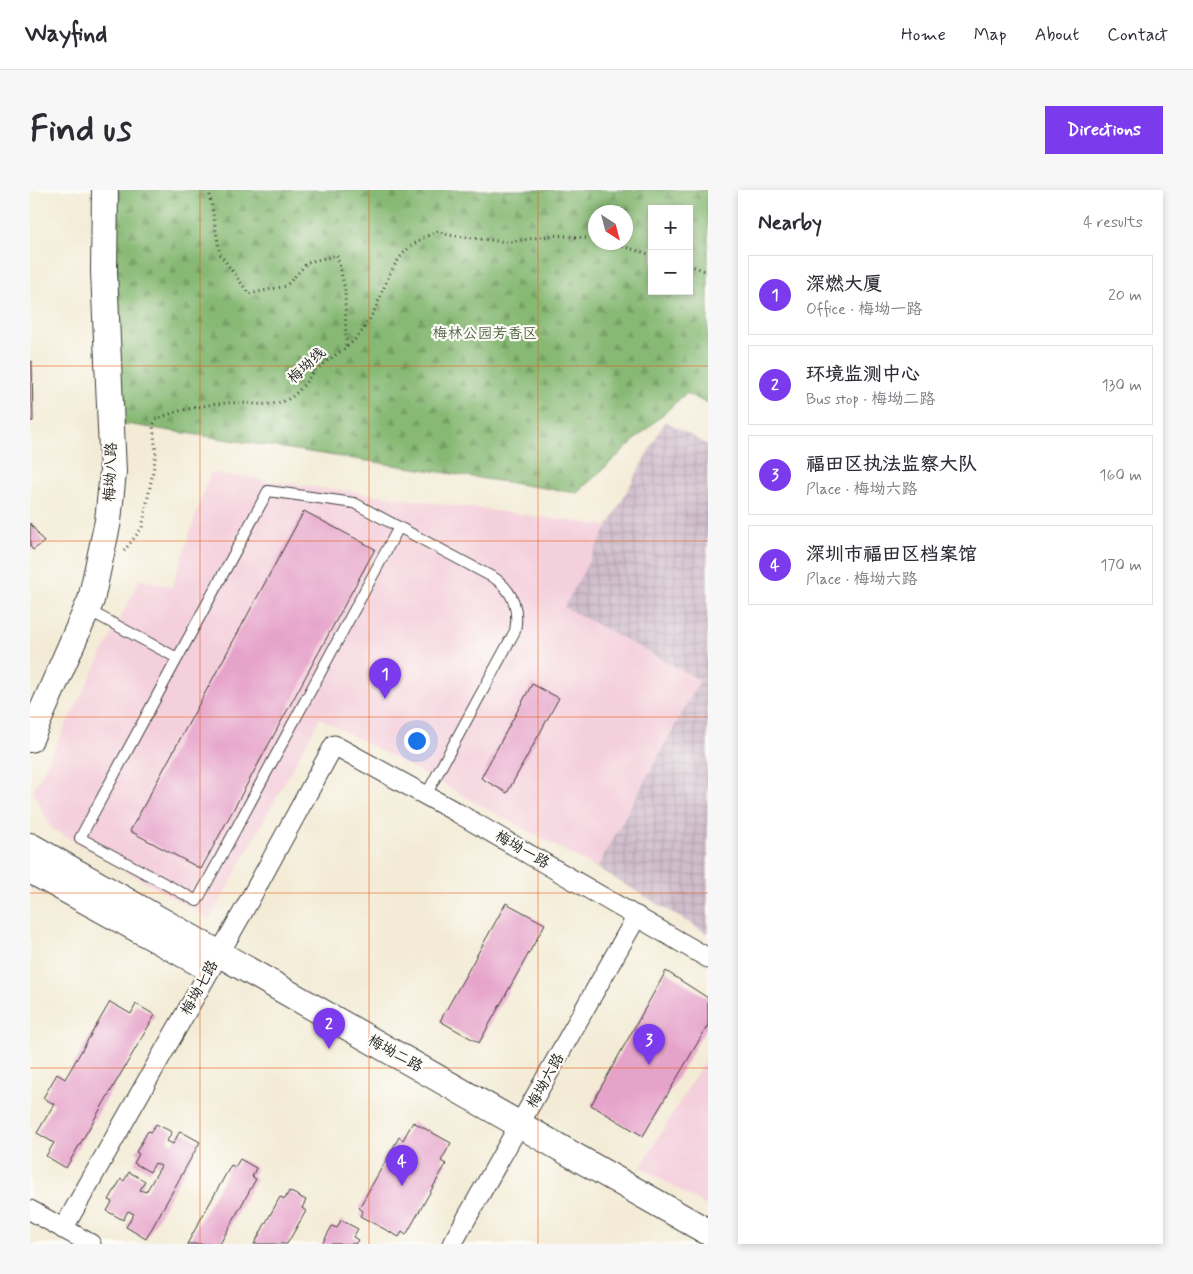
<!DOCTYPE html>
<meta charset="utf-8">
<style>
:root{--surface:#fff;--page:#f7f7f7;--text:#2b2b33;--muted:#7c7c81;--line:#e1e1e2;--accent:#7c3aed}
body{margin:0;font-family:Mynerve,"LXGW WenKai TC",sans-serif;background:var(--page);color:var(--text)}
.controls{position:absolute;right:15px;top:15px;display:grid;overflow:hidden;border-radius:0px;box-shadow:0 2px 8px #0003}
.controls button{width:45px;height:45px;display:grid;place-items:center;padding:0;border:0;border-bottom:1px solid var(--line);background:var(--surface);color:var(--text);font:25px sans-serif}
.compass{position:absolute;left:558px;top:15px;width:45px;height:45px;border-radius:50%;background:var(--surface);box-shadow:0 2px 8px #0003;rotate:144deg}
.you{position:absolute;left:386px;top:550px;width:18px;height:18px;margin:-12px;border:4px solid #fff;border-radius:50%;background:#1a73e8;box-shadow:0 0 0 8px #1a73e833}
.badge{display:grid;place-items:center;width:32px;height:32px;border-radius:50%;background:var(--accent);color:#fff;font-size:16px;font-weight:700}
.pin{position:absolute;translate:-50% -41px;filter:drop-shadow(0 1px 2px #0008)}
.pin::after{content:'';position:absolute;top:26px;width:18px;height:15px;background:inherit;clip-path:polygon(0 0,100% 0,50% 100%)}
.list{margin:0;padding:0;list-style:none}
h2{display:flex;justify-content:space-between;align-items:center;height:65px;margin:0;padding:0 20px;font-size:21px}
h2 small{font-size:16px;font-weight:400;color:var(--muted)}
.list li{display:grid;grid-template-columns:32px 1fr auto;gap:15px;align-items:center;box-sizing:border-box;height:80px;margin:0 10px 10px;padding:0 10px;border:1px solid var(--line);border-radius:0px}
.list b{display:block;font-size:19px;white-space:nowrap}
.list p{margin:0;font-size:16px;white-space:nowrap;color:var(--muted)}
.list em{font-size:16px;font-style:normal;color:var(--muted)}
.map{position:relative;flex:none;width:678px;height:1054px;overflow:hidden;border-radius:0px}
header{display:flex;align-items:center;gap:30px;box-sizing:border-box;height:70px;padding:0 25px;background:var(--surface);border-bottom:1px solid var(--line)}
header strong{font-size:24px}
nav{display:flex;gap:28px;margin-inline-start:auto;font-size:18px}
.intro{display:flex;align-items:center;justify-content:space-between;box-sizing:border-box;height:120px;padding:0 30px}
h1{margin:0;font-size:35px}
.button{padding:12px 22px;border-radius:0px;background:var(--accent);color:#fff;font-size:18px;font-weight:700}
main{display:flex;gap:30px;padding:0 30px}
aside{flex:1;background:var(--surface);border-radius:0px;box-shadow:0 2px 8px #0003}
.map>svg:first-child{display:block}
.built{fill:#f4cfdc}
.industrial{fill:url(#industrial-grid)}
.forest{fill:url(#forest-firs);stroke:#526a48;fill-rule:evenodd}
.building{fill:#e6a3ca}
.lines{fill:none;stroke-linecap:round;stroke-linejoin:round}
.lane-casing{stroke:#3c3b38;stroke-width:12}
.street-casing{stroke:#3c3b38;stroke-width:21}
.secondary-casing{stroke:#3c3b38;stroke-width:28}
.path{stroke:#3c3b38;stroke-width:3;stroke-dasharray:1 4;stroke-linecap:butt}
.lane{stroke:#fff;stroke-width:10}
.street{stroke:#fff;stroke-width:19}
.secondary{stroke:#fff;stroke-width:26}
.grid{fill:none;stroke:#e8590c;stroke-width:1;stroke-opacity:0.55}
.labels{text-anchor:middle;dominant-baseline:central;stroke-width:4.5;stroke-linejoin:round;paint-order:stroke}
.park-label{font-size:15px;fill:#4e5e41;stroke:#fdfcf7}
.street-label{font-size:15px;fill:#1c1c1c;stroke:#fdfcf7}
</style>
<header>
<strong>Wayfind</strong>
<nav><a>Home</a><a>Map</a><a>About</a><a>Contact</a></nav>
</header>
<div class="intro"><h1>Find us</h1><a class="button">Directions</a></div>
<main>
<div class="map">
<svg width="678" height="1054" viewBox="0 0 678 1054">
<defs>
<pattern id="industrial-grid" width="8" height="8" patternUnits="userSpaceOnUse" patternTransform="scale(1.25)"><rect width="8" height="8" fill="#d0bdcc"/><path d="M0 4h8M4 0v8" fill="none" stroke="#b2a2af"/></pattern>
<pattern id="forest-firs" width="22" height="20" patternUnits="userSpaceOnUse" patternTransform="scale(1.25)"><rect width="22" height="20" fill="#87b974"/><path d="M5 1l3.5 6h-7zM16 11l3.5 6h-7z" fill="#749e64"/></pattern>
</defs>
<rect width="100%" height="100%" fill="#fdfcf7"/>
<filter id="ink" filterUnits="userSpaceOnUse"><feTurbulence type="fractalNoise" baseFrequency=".02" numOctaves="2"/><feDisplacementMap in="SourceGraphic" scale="10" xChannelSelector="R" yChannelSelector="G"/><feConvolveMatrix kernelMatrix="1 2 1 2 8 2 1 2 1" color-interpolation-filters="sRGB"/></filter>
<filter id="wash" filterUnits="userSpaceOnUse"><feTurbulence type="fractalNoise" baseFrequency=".0096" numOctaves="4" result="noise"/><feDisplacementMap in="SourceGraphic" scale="20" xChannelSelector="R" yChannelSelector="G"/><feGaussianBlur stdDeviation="1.12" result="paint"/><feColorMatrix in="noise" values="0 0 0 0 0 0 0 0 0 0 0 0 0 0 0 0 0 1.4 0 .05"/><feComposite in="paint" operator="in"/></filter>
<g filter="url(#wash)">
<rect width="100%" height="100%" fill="#f3ebd6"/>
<g class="built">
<path d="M180,283l398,53 -43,81 135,73 -103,188 -277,-150 -110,201 -159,-91 -18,-37 107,-212 32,8z"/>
<path d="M678,865v152l-67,-40z"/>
</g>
<path class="industrial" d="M635,231l43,24v489l-111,-66 103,-188 -136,-73z"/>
<path class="forest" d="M75,0h603v214l-22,-11 -109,100 -464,-71zM622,19h37v82h-37zM566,22h30v30h-30z"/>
<g id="blocks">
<g class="building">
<path d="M2,171l1,60h-3v-59z"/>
<path d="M274,321l71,38 -174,320 -71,-38z"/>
<path d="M0,333l14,19 -11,8 -3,-4z"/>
<path d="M502,494l27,14 -52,95 -26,-15z"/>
<path d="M476,713l39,21 -66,119 -39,-22z"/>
<path d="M636,781l42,27v27l-65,111 -52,-31z"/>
<path d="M80,812l21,12 5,-10 19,11 -89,153 -20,-12 8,-13 -17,-10 17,-29 -11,-6 14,-24 8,5z"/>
<path d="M383,932l38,21 -10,18 5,3 -40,71 -4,-3 -3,5 -39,-21 3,-5 -4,-3 40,-71 4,3z"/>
<path d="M126,934l16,8 -5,9 6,3 7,-13 20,11 -54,97 -20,-12 8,-13 -6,-3 -5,9 -16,-9 5,-9 -3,-2 12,-21 3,2 5,-9 16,9 -5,9 6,2 15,-26 -6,-3 -5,9 -16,-9 5,-9 -3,-2 12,-21 3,1z"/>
<path d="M210,969l16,9 -4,9 4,2 -36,65h-33l44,-79 4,2z"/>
<path d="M259,1001l17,9 -4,8 4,3 -19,33h-33l26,-47 5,2z"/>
<path d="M311,1030l17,9 -5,8 5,3 -3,4h-33l10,-18 5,2z"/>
</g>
</g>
</g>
<g filter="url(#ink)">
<use href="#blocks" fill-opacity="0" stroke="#3c3b38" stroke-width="1"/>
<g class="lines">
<g class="lane-casing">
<g id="lane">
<path d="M369,337l-202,374 -117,-63 188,-347 86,12 142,76c18,14 23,30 19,52l-89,164"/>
<path d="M58,420l89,48"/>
</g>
</g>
<g class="street-casing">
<g id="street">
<path d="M0,1020l61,34"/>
<path d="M33,1039l181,-319 90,-165 122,67 252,146"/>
<path d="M422,1054l185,-328"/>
</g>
</g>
<g class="secondary-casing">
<g id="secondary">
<path d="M0,549l61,-139 17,-79 5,-49 -9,-200 1,-82"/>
<path d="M0,656l678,386"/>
<path d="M0,680l175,96"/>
</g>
</g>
<g class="path">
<path d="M179,0l11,64 29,40 37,-8 22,-24 29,-7 8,34 1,57"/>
<path d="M578,52l44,13"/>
<path d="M659,75l19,7"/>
<path d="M94,361l18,-23 12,-62 2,-14 -3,-26 3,-7c22,-9 47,-14 71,-16 20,-2 43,7 63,-5 11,-7 17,-19 26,-28 14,-13 33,-22 44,-36 31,-41 21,-81 78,-103l10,4 49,6 13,1 44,-7 42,4"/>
</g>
<use href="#lane" class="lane"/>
<use href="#street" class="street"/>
<use href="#secondary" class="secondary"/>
</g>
</g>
<path class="grid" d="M170,0v1054M339,0v1054M508,0v1054M0,176h678M0,351h678M0,527h678M0,703h678M0,878h678"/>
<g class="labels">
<g class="park-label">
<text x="455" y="144">梅林公园芳香区</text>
</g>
<g class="street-label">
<text transform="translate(277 176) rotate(-43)">梅坳线</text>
<text transform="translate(81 282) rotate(-88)">梅坳八路</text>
<text transform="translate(492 660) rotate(30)">梅坳一路</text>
<text transform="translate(170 798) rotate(-61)">梅坳七路</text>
<text transform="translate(365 864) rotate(29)">梅坳二路</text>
<text transform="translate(516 891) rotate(-61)">梅坳六路</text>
</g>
</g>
</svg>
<div class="controls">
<button>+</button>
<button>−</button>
</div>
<svg class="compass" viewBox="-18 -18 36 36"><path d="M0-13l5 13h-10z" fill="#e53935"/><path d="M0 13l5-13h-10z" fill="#7c7c81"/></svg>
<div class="you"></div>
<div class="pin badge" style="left:355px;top:509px">1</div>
<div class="pin badge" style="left:299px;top:859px">2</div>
<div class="pin badge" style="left:619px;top:875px">3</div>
<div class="pin badge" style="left:372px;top:996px">4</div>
</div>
<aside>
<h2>Nearby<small>4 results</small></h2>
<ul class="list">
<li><span class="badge">1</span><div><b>深燃大厦</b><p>Office · 梅坳一路</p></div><em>20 m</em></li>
<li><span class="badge">2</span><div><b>环境监测中心</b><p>Bus stop · 梅坳二路</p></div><em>130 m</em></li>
<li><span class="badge">3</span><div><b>福田区执法监察大队</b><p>Place · 梅坳六路</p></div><em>160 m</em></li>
<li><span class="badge">4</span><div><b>深圳市福田区档案馆</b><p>Place · 梅坳六路</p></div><em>170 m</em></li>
</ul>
</aside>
</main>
